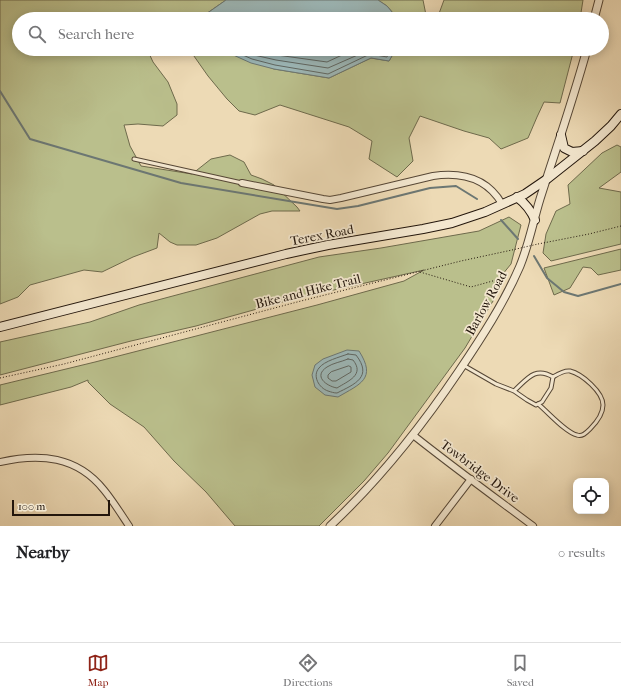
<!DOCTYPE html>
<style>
:root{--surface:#fff;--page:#f6f6f6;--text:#202124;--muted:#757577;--line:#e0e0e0;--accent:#8f2418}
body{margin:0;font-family:"IM FELL French Canon",serif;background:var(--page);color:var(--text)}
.controls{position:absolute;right:12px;bottom:12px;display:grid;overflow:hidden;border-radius:8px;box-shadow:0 2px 10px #0003}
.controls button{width:36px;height:36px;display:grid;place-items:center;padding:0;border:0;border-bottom:1px solid var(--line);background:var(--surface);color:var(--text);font:20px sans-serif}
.scale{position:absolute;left:12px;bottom:10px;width:98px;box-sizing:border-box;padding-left:4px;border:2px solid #23160c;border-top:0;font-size:11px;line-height:14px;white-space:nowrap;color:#23160c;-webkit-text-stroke:3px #f3e7cf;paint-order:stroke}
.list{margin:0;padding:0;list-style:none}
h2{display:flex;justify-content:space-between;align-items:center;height:52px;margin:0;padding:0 16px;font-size:17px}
h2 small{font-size:13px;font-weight:400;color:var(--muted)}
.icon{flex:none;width:22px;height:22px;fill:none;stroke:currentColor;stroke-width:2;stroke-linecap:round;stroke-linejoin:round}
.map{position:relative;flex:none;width:621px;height:526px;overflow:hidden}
.search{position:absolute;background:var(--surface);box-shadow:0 2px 10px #0003;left:12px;right:12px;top:12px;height:44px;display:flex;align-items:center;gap:10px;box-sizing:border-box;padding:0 14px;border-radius:22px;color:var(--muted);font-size:15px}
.sheet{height:116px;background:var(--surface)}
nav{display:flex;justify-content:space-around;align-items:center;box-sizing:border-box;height:56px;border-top:1px solid var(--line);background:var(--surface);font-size:11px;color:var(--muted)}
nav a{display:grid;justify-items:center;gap:2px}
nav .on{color:var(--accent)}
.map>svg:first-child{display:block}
.green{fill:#babf8c;stroke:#6e6a4c}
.water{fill:#9db8b8;stroke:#6c7773}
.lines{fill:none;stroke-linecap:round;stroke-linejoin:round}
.shore{stroke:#606762;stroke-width:1}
.stream{stroke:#6c7773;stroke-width:2}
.service-casing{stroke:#564736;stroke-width:5}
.minor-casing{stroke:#564736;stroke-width:8}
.tertiary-casing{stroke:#564736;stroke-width:9}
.secondary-casing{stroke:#23160c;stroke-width:10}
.path{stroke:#23160c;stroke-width:1;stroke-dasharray:1 2;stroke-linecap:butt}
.service{stroke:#f3e7cf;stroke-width:3}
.minor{stroke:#f3e7cf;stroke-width:6}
.tertiary{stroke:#f3e7cf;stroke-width:7}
.secondary{stroke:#f3e7cf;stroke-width:8}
.path-bridge{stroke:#23160c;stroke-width:1;stroke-dasharray:1 2;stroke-linecap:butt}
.labels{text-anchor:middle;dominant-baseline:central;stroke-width:3.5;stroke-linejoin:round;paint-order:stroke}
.street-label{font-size:13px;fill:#23160c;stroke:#f3e7cf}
</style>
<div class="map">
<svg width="621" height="526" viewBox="0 0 621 526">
<rect width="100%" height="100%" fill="#eddab5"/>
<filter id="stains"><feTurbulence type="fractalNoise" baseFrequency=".005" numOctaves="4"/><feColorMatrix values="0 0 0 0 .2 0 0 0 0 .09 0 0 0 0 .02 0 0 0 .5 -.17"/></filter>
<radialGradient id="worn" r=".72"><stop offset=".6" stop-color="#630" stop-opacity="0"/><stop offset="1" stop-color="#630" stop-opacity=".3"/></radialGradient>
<g class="green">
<path d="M0,0h226l-20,14 -2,5h-35l-1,-2 -6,2h-143v30h128l6,13 15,20 9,22v11l-14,11 -25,-2 -14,1 6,21 11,20 51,8 19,-15 19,-4 14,7 7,13 11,4 12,6 23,22 3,4h-28l-12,3 -43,24 -21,7h-19l-7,-3 -11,-9 -2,15 -24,9 -31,15 -18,-2 -54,15 -12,12 -18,7z"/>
<path d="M378,0h45l3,15 -1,4h-27l-11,-13z"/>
<path d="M444,0h139l-3,19h-143z"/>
<path d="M189,49h31l54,20 55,9 42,-20 18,3 7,-12h16l-1,2 7,-2h156l-14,54 -16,-1 -7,15 -9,21 -27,11 -12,-11 -25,-7 -44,-15 -11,22 4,23 -16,16 -28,-18 3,-18 -23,-14 -69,-22 -25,10 -16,-4 -12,-12 -19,-23z"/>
<path d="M617,145l4,2v25l-22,16 22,4v52l-70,17 -8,-8 3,-19 10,-23 14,-7 -2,-19 34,-32z"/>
<path d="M509,217l12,8 -10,39 -9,11 -6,21 -31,52 -77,105 -24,28 -45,45h-84l-29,-34 -32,-31 -30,-34 -34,-23 -22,-22v-2l-17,7 -71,18v-20l95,-23 222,-57 87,-24 20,-11 -131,29 -97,27 -65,15 -131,34v-33l90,-20 49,-17 180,-48 62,-9 98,-17z"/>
<path d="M621,249v21l-23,5 -7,-7 -8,-1 -13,21 -16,7 -10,-27z"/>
</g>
<g class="water">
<path d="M226,0h152l9,6 11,13h-194l2,-5z"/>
<path d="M220,49h176l-7,12 -18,-3 -42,20 -55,-9 -23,-6z"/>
<path d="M347,350l12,1c18,28 1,33 -21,46l-13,-2 -10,-8 -3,-12 3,-10 8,-6z"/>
</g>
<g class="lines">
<g class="shore">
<path d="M229,49l23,10 23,6 53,9 42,-20 17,3 4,-8"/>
<path d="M241,49l13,6 22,5 52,8 41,-18 4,-1 10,2 3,-2"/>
<path d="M256,49l21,6 50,7 28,-13"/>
<path d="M348,354l8,1c17,22 -1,29 -19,38 -3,0 -6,-1 -9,-2 -9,-3 -16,-15 -9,-23 5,-7 21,-11 29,-14z"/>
<path d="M348,359l5,1c12,15 -5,21 -16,28 -11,-2 -24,-12 -10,-21 6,-4 14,-5 21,-8z"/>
<path d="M349,366l2,1v5l-15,9h-4l-4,-3v-3l3,-3z"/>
</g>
<g class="stream">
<path d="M0,91l30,48 151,44 156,26 21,-3 72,-18 26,-2 21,13"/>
<path d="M501,220l17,19"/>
<path d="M534,256l13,22 17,14 14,4 43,-12"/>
</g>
<g class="service-casing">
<g id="service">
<path d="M134,159l108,24"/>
<path d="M463,365l33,19 18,7 13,9 9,5 6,-3 9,-14 2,-11c-18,-11 -26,2 -39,14"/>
<path d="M538,404c9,7 28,29 39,31 5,2 9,-2 13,-6 6,-6 13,-15 13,-24 0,-13 -21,-31 -33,-34 -6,-1 -12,3 -17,6"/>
</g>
</g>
<g class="minor-casing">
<g id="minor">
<path d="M242,183l81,16 7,1 11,-2 92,-22c28,-4 54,2 69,28"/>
<path d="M413,435c39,31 80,61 120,91"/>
<path d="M0,462c40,-9 77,-6 104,28 9,11 17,24 25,36"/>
<path d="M435,526l36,-47"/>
</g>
</g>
<g class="tertiary-casing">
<g id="tertiary">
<path d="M594,19l5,-19"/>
<path d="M330,526c49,-46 92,-100 129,-155 23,-34 45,-68 61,-105 9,-22 13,-44 20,-67 16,-50 33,-99 47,-150"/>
</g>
</g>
<g class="secondary-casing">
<g id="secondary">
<path d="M561,135l3,13 8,4 11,-1"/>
<path d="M517,197c9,7 14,13 18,23"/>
<path d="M0,327l286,-73 42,-9 95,-16 29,-6 33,-11 40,-18 22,-15 48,-38 16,-15 10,-12"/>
</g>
</g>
<g class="path">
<path d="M538,244l51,-10 32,-8"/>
<path d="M420,272l51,15 36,-10"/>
<path d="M0,378l64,-14 237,-63 160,-40 51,-11"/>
</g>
<use href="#service" class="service"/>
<use href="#minor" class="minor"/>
<use href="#tertiary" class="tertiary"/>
<use href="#secondary" class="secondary"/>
<path class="path-bridge" d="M512,250l26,-6"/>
</g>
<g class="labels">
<g class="street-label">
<text transform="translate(322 235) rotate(-11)">Terex Road</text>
<text transform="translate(308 291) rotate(-14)">Bike and Hike Trail</text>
<text transform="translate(486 303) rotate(-61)">Barlow Road</text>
<text transform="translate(480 471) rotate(37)">Towbridge Drive</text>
</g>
</g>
<rect width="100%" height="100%" filter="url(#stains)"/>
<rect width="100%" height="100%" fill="url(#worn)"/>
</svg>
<div class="controls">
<button><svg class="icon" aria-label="locate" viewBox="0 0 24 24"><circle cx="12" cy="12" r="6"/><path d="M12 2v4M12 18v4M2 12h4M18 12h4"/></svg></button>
</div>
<div class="scale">100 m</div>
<div class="search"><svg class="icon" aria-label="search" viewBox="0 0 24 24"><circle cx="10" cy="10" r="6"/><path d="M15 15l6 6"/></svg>Search here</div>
</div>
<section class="sheet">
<h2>Nearby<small>0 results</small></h2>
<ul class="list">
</ul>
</section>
<nav>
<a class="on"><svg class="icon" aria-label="map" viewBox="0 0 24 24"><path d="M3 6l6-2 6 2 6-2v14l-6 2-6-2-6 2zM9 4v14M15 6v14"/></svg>Map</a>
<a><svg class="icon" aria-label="directions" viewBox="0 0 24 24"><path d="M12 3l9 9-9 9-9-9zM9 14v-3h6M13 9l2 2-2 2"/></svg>Directions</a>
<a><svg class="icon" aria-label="saved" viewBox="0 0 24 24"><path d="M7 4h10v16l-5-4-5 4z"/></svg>Saved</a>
</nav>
